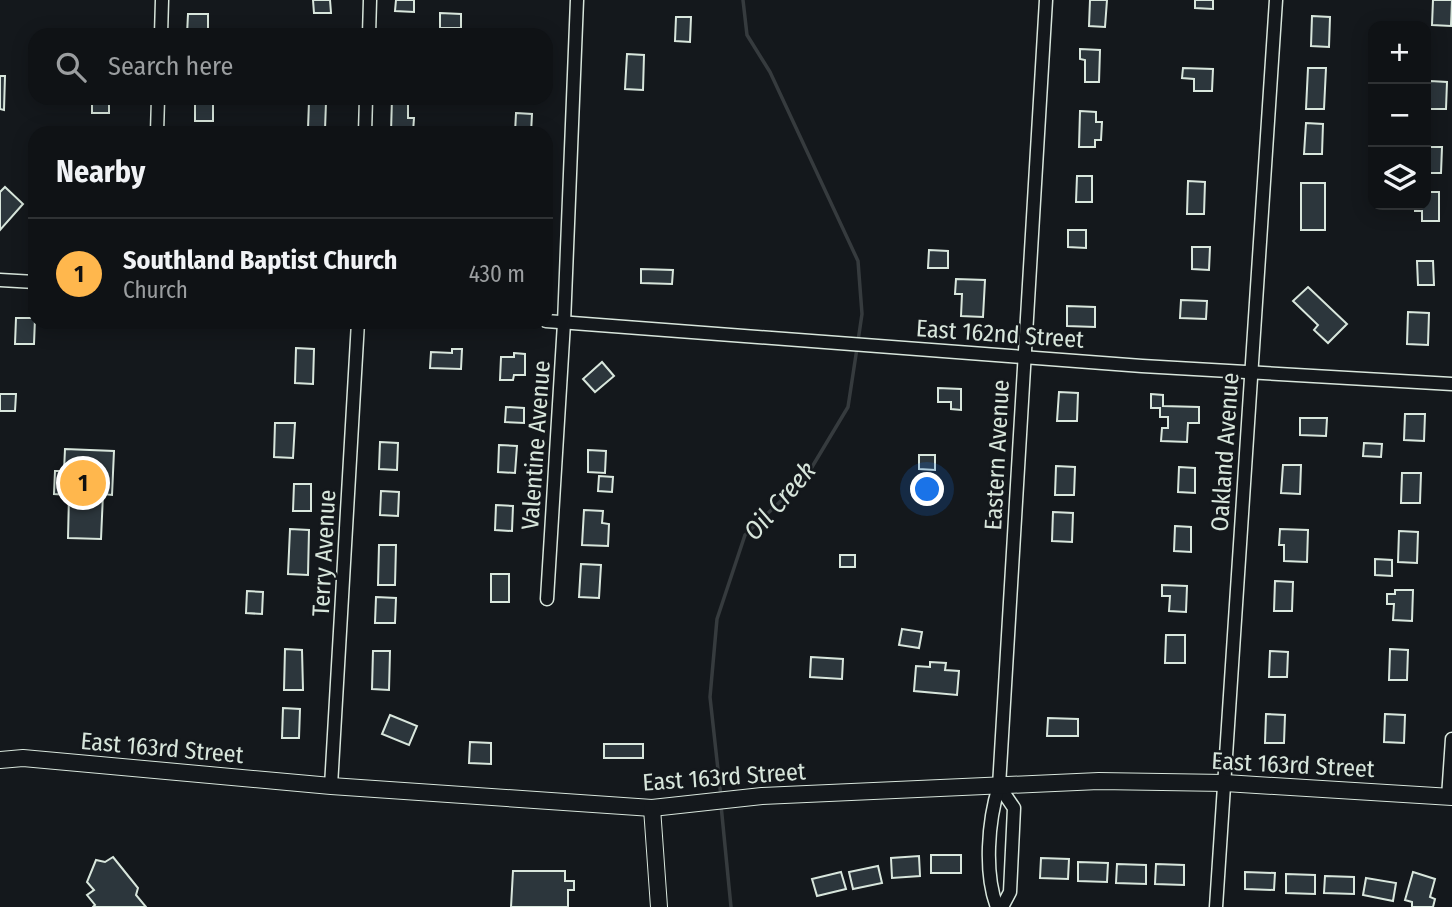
<!DOCTYPE html>
<meta charset="utf-8">
<style>
:root{--surface:#0f1215;--page:#181b1e;--text:#f1f3f6;--muted:#9b9ea0;--line:#2f3234;--accent:#ffb74d}
body{margin:0;font-family:"Fira Sans Condensed",sans-serif;background:var(--page);color:var(--text)}
.controls{position:absolute;right:21px;top:21px;display:grid;overflow:hidden;border-radius:14px;box-shadow:0 4px 18px #0003}
.controls button{width:63px;height:63px;display:grid;place-items:center;padding:0;border:0;border-bottom:2px solid var(--line);background:var(--surface);color:var(--text);font:35px sans-serif}
.you{position:absolute;left:928px;top:490px;width:24px;height:24px;margin:-18px;border:5px solid #fff;border-radius:50%;background:#1a73e8;box-shadow:0 0 0 10px #1a73e833}
.badge{display:grid;place-items:center;width:46px;height:46px;border-radius:50%;background:var(--accent);color:#111;font-size:23px;font-weight:700}
.pin{position:absolute;translate:-50% -50%;border:4px solid #fff;box-shadow:0 2px 7px #0006}
.list{margin:0;padding:0;list-style:none}
h2{display:flex;justify-content:space-between;align-items:center;height:91px;margin:0;padding:0 28px;font-size:30px}
h2 small{font-size:23px;font-weight:400;color:var(--muted)}
.list li{display:grid;grid-template-columns:46px 1fr auto;gap:21px;align-items:center;box-sizing:border-box;height:112px;padding:0 28px;border-top:2px solid var(--line)}
.list b{display:block;font-size:26px;white-space:nowrap}
.list p{margin:0;font-size:23px;white-space:nowrap;color:var(--muted)}
.list em{font-size:23px;font-style:normal;color:var(--muted)}
.icon{flex:none;width:38px;height:38px;fill:none;stroke:currentColor;stroke-width:2;stroke-linecap:round;stroke-linejoin:round}
.map{position:relative;flex:none;width:1452px;height:907px;overflow:hidden}
.search{position:absolute;background:var(--surface);box-shadow:0 4px 18px #0003;left:28px;top:28px;width:525px;height:77px;display:flex;align-items:center;gap:18px;box-sizing:border-box;padding:0 24px;border-radius:21px;color:var(--muted);font-size:26px}
.panel{position:absolute;background:var(--surface);box-shadow:0 4px 18px #0003;left:28px;top:126px;width:525px;height:203px;border-radius:21px}
.map>svg:first-child{display:block}
.lines{fill:none;stroke-linecap:round;stroke-linejoin:round}
.stream{stroke:#363b3e;stroke-width:3.5}
.building{fill:#2c363c;stroke:#d8e6dc;stroke-width:2}
.street-casing{stroke:#d8e6dc;stroke-width:15}
.secondary-casing{stroke:#d8e6dc;stroke-width:18}
.street{stroke:#14181c;stroke-width:12}
.secondary{stroke:#14181c;stroke-width:16}
.labels{text-anchor:middle;dominant-baseline:central;stroke-width:5;stroke-linejoin:round;paint-order:stroke}
.street-label{font-size:24px;fill:#d8e6dc;stroke:#14181c}
.water-label{font-size:26px;font-style:italic;fill:#d8e6dc;stroke:#14181c}
</style>
<div class="map">
<svg width="1452" height="907" viewBox="0 0 1452 907">
<rect width="100%" height="100%" fill="#14181c"/>
<g class="lines">
<g class="stream">
<path d="M743,0l4,35 23,37 88,189 4,53 -4,27"/>
<path d="M721,797l-11,-100 7,-78 28,-84 61,-58 42,-70 9,-59"/>
<path d="M721,805l10,102"/>
</g>
</g>
<g class="building">
<path d="M313,0h17l1,13h-17z"/>
<path d="M396,0h18v12l-19,-1z"/>
<path d="M1090,0h17l-2,27 -16,-1z"/>
<path d="M1195,0h18v9l-18,-1z"/>
<path d="M1433,0h19l-1,26 -19,-1z"/>
<path d="M440,13l21,1v14h-21z"/>
<path d="M188,14h20v21h-21z"/>
<path d="M1312,16l18,1 -1,30 -18,-1z"/>
<path d="M676,17h15l-1,25 -15,-1z"/>
<path d="M1080,49l20,1 -1,32h-14v-22l-5,-1z"/>
<path d="M627,54l17,1 -1,35 -18,-1z"/>
<path d="M1183,68l30,1 -1,22h-18v-12l-12,-1z"/>
<path d="M1308,68h18l-2,41h-18z"/>
<path d="M0,76h5l-1,34 -4,-1z"/>
<path d="M1430,81l17,1 -1,27h-20z"/>
<rect x="92" y="98" width="17" height="15"/>
<rect x="195" y="98" width="18" height="23"/>
<path d="M392,98h16v20h6l-1,14h-22z"/>
<path d="M309,101l17,1 -1,28 -17,-1z"/>
<path d="M1080,111l16,1v10h6l-1,18h-6v7h-16z"/>
<path d="M516,113l16,1 -1,19h-16z"/>
<path d="M1306,123l17,1 -1,30h-18z"/>
<path d="M1426,147h16l-1,26h-15z"/>
<path d="M1077,176h15v26h-16z"/>
<path d="M1188,181l17,1 -1,32h-17z"/>
<rect x="1301" y="183" width="24" height="47"/>
<path d="M5,187l18,17 -23,26v-38z"/>
<path d="M1426,192h13v29h-17v-10h-7v-6h11z"/>
<path d="M1068,230h18v18l-18,-1z"/>
<path d="M1192,247h18l-1,23 -17,-1z"/>
<path d="M929,250l19,1v17h-20z"/>
<path d="M1417,261h16l1,24h-16z"/>
<path d="M641,269l32,1 -1,14 -31,-1z"/>
<path d="M956,279l29,1 -2,37 -22,-1 1,-22h-7z"/>
<path d="M1308,287l39,37 -19,19 -14,-13 4,-5 -25,-24z"/>
<path d="M1181,300l26,1 -1,18 -26,-1z"/>
<path d="M1067,306l28,1v20l-28,-1z"/>
<path d="M1408,312l21,1 -1,32 -21,-1z"/>
<path d="M16,318h19l-1,26h-19z"/>
<path d="M296,348l18,1 -1,35 -18,-1z"/>
<path d="M452,349h10l-1,20 -31,-1 1,-16 21,1z"/>
<path d="M514,353l11,1v21h-11l-1,5h-13l1,-23h13z"/>
<path d="M602,362l12,14 -19,16 -12,-13z"/>
<path d="M938,388l23,1v21l-10,-1v-7h-13z"/>
<path d="M1059,392l19,1 -1,28h-20z"/>
<path d="M0,394h16l-1,17h-15z"/>
<path d="M1151,394l12,1v11l36,1v16h-11l-1,19 -26,-1 1,-13h6v-11h-8v-9h-9z"/>
<path d="M506,407l18,1v15l-19,-1z"/>
<path d="M1405,414h20l-1,27 -20,-1z"/>
<path d="M1300,418h27l-1,18 -26,-1z"/>
<path d="M275,423h20l-2,35 -19,-1z"/>
<path d="M380,442l18,1 -1,27 -18,-1z"/>
<path d="M1364,443l18,1 -1,13 -18,-1z"/>
<path d="M499,445l18,1 -2,27 -17,-1z"/>
<path d="M65,449l49,2 -2,44 -9,-1 -2,45 -33,-1 1,-43 -15,-1 1,-23h9z"/>
<path d="M588,450l18,1 -1,22 -17,-1z"/>
<path d="M919,455h16v15l-16,-1z"/>
<path d="M1283,465h18l-1,29 -19,-1z"/>
<path d="M1056,466l19,1 -1,28h-19z"/>
<path d="M1179,467l16,1v25l-17,-1z"/>
<path d="M1402,473h19l-1,30h-19z"/>
<path d="M599,476l14,1 -1,15 -14,-1z"/>
<path d="M294,484h17v27h-18z"/>
<path d="M381,491l18,1 -1,24 -18,-1z"/>
<path d="M496,505l17,1 -1,25 -17,-1z"/>
<path d="M584,510l19,1 -1,12 7,1 -1,22 -26,-1z"/>
<path d="M1053,512l20,1 -1,29 -20,-1z"/>
<path d="M1175,526l16,1v25l-17,-1z"/>
<path d="M290,529l19,1 -1,45 -20,-1z"/>
<path d="M1280,529l28,1 -1,32 -23,-1v-16h-5z"/>
<path d="M1399,531l19,1 -1,31 -19,-1z"/>
<path d="M379,545h17l-1,40h-17z"/>
<rect x="840" y="555" width="15" height="12"/>
<path d="M1375,559l17,1v16l-17,-1z"/>
<path d="M581,564l20,1 -2,33 -20,-1z"/>
<rect x="491" y="574" width="18" height="28"/>
<path d="M1275,581l18,1 -1,29h-18z"/>
<path d="M1162,585l25,1 -1,26 -17,-1 1,-15h-8z"/>
<path d="M1395,590h18l-1,31 -19,-1 1,-16h-7v-10h8z"/>
<path d="M247,591l16,1 -1,22 -16,-1z"/>
<path d="M376,597l20,1 -1,25h-20z"/>
<path d="M902,629l20,3 -3,16 -20,-3z"/>
<path d="M1166,635h19v28h-20z"/>
<path d="M285,649l17,1 1,40h-19z"/>
<path d="M1390,649l18,1 -1,30h-18z"/>
<path d="M373,651h17l-1,39 -17,-1z"/>
<path d="M1270,651l18,1 -1,25h-18z"/>
<path d="M811,657l32,2 -1,20 -32,-2z"/>
<path d="M930,662l16,1 -1,7 14,1 -2,24 -43,-4 2,-25 14,1z"/>
<path d="M283,708l17,1 -1,29h-17z"/>
<path d="M1266,714l19,1 -1,28h-19z"/>
<path d="M1385,714l20,1 -1,28 -20,-1z"/>
<path d="M390,715l27,11 -8,19 -27,-11z"/>
<path d="M1048,718l30,1v17h-31z"/>
<path d="M470,742l21,1v21l-22,-1z"/>
<rect x="604" y="744" width="39" height="14"/>
<rect x="931" y="855" width="30" height="18"/>
<path d="M919,856l1,20 -28,2 -1,-20z"/>
<path d="M113,857l25,31 -2,7 10,12h-53l2,-2 -8,-10 7,-5 -7,-8 9,-22 9,2z"/>
<path d="M1041,858l28,1 -1,20 -28,-1z"/>
<path d="M1078,862l30,1 -1,19 -29,-1z"/>
<path d="M1117,864l29,1v19l-30,-1z"/>
<path d="M1156,864l28,1v20l-29,-1z"/>
<path d="M878,866l4,17 -29,6 -4,-17z"/>
<path d="M513,871h52v10h9v9h-6v17h-57z"/>
<path d="M841,872l5,17 -29,7 -5,-17z"/>
<path d="M1245,872l30,1 -1,17 -29,-1z"/>
<path d="M1413,872l22,7 -5,18 5,2 -2,8h-21v-5l-7,-2z"/>
<path d="M1286,874l29,1v19l-29,-1z"/>
<path d="M1325,876l29,1v17l-30,-1z"/>
<path d="M1366,878l30,5 -3,18 -30,-6z"/>
</g>
<g class="lines">
<g class="street-casing">
<g id="street">
<path d="M161,35l1,-35"/>
<path d="M369,35l1,-35"/>
<path d="M157,133l1,-35"/>
<path d="M365,133l1,-35"/>
<path d="M0,280l35,2"/>
<path d="M546,321l596,45 310,18"/>
<path d="M547,599l17,-276 13,-323"/>
<path d="M331,786l27,-464"/>
<path d="M999,786l15,22 -4,84 -8,15"/>
<path d="M1448,797l4,-58"/>
<path d="M997,907c-13,-34 -9,-86 2,-121l47,-786"/>
<path d="M1216,907l60,-907"/>
</g>
</g>
<g class="secondary-casing">
<g id="secondary">
<path d="M0,760l23,-2 308,28 321,22 110,-12 337,-15 126,2 227,14"/>
<path d="M652,808l7,99"/>
</g>
</g>
<use href="#street" class="street"/>
<use href="#secondary" class="secondary"/>
</g>
<g class="labels">
<g class="street-label">
<text transform="translate(1000 334) rotate(4)">East 162nd Street</text>
<text transform="translate(536 445) rotate(-86)">Valentine Avenue</text>
<text transform="translate(1225 452) rotate(-86)">Oakland Avenue</text>
<text transform="translate(997 455) rotate(-87)">Eastern Avenue</text>
<text transform="translate(324 553) rotate(-87)">Terry Avenue</text>
<text transform="translate(162 748) rotate(5)">East 163rd Street</text>
<text transform="translate(1293 765) rotate(3)">East 163rd Street</text>
<text transform="translate(724 777) rotate(-4)">East 163rd Street</text>
</g>
<g class="water-label">
<text transform="translate(780 501) rotate(-49)">Oil Creek</text>
</g>
</g>
</svg>
<div class="controls">
<button>+</button>
<button>−</button>
<button><svg class="icon" aria-label="layers" viewBox="0 0 24 24"><path d="M12 4l9 5-9 5-9-5zM3 14l9 5 9-5"/></svg></button>
</div>
<div class="you"></div>
<div class="pin badge" style="left:83px;top:483px">1</div>
<div class="search"><svg class="icon" aria-label="search" viewBox="0 0 24 24"><circle cx="10" cy="10" r="6"/><path d="M15 15l6 6"/></svg>Search here</div>
<section class="panel">
<h2>Nearby<small></small></h2>
<ul class="list">
<li><span class="badge">1</span><div><b>Southland Baptist Church</b><p>Church</p></div><em>430 m</em></li>
</ul>
</section>
</div>
